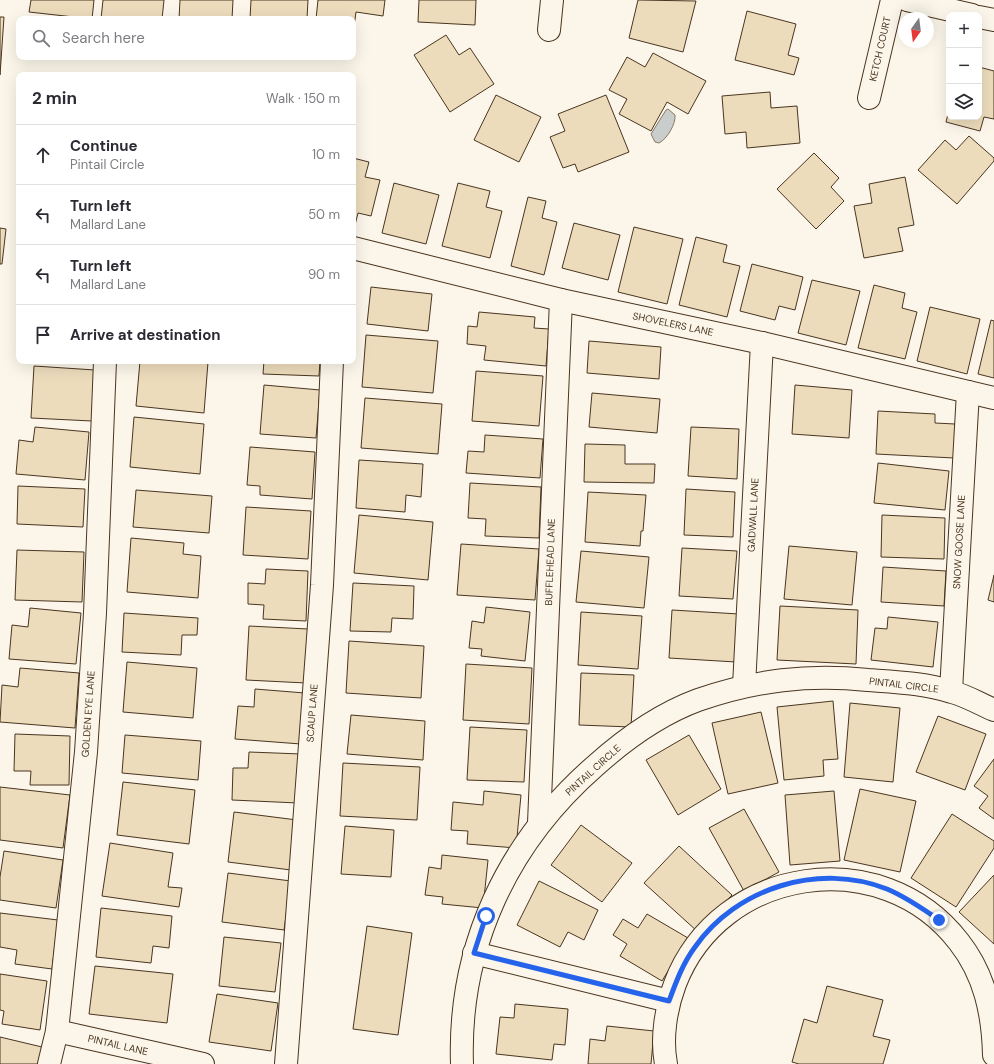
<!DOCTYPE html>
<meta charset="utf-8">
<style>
:root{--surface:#fff;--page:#f2f2f3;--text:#2b2b33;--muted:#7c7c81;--line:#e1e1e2}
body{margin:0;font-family:"DM Sans",sans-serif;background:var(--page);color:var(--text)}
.controls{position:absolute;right:12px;top:12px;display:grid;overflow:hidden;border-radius:8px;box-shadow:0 4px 16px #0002}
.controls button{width:36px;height:36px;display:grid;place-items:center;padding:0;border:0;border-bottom:1px solid var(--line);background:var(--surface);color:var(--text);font:20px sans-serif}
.compass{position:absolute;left:898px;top:12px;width:36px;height:36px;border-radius:50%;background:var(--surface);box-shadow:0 4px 16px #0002;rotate:194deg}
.stop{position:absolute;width:12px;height:12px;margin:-9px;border:3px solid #2563eb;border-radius:50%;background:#fff}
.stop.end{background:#2563eb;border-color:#fff;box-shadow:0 1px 4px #0008}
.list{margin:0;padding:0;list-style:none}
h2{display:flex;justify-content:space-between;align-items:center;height:52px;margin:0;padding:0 16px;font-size:17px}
h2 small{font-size:13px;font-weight:400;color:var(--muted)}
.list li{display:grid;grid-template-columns:26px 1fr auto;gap:12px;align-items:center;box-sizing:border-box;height:60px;padding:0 16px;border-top:1px solid var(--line)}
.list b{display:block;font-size:15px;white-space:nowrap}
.list p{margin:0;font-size:13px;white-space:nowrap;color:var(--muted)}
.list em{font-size:13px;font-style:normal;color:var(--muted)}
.icon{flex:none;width:22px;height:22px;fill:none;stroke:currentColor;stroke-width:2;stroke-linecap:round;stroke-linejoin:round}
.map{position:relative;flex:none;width:994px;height:1064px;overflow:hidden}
.search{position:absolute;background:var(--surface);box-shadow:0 4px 16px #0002;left:16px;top:16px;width:340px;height:44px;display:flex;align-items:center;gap:10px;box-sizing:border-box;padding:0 14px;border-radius:8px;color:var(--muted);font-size:15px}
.panel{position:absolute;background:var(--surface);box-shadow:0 4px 16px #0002;left:16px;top:72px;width:340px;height:292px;border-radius:8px}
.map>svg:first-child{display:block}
.water{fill:#c9cecd;stroke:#887966}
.building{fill:#ecdcbc;stroke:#4a3520}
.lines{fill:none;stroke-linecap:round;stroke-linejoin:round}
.minor-casing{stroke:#4a3520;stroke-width:24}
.minor{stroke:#fbf6e9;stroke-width:22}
.route{stroke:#2563eb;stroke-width:5}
.labels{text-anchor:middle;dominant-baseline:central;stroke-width:3;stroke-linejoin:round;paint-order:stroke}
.street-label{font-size:10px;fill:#4a3520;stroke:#fbf6e9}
</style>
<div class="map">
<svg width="994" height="1064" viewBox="0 0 994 1064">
<rect width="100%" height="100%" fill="#fbf6e9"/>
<path class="water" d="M668,109l7,6c1,9 -8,24 -16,28l-4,-1 -4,-8 15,-24z"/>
<g class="building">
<path d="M31,0h63l-2,19 -63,-7z"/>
<path d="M103,0h61l-2,19h-61z"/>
<path d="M180,0h53l-1,19h-53z"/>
<path d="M251,0h57l-1,19h-57z"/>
<path d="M318,0h67l-2,16 -27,-4 -3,22v-15h-37z"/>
<path d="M419,0h57l-1,25 -57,-3z"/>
<path d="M638,0l58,1 -13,51 -54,-14z"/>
<path d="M747,11l49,13 -8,31 11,3 -5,17 -59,-15z"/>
<path d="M0,17h4l-4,58z"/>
<path d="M446,35l13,20 11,-7 24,36 -44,28 -36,-57z"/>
<path d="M653,53l53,28 -18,33 -21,-12 -16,29 -32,-17 8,-15 -18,-9 18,-33 18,10z"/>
<path d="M979,67l15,4v48l-10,-2 -4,14 -34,-9 3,-12v7h30z"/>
<path d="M770,92l1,16 26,-2 3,37 -53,5 -1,-16 -21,2 -3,-38z"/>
<path d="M496,95l45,22 -22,45 -45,-22z"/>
<path d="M606,95l23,57 -51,20 -3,-8 -12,4 -13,-31 15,-6 -7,-17z"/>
<path d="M969,136l25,22v3l-37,43 -39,-34 27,-30 11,10z"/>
<path d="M814,153l25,25 -8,9 13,14 -28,28 -39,-40z"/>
<path d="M353,158l16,4 -4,15 15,3 -9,36 -13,-3 -4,16z"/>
<path d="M905,177l9,48 -16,3 5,23 -39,7 -10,-52 18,-3 -3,-19z"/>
<path d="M394,183l45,12 -13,49 -44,-11z"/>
<path d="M458,183l32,8 -4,16 16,4 -12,47 -48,-12z"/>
<path d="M528,197l18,4 -4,17 15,4 -13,53 -33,-9z"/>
<path d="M574,223l46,12 -12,45 -46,-12z"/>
<path d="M634,227l49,12 -16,65 -49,-12z"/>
<path d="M0,228l6,1 -4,35h-2z"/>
<path d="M696,237l31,8 -4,17 17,4 -13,51 -48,-12z"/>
<path d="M752,264l51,13 -8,33 -16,-4 -4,14 -35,-9z"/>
<path d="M812,280l48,11 -14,54 -48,-12z"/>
<path d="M874,285l31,8 -3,15 15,4 -12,47 -47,-11z"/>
<path d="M371,287l61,7 -4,37 -61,-7z"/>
<path d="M930,307l50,12 -13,55 -50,-13z"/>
<path d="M479,312l56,5 -1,11 15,1 -3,37 -62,-6 2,-14 -19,-2 1,-18 9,1z"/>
<path d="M991,320l3,1v57l-16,-4z"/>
<path d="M366,335l72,6 -5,52 -71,-6z"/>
<path d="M589,341l72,6 -2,32 -72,-6z"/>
<path d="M140,361l68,1 -4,51 -68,-7z"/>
<path d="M264,361h56l-1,15 -56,-2z"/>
<path d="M34,366l61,4 -3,51 -61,-3z"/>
<path d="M476,371l67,5 -4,50 -67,-5z"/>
<path d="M264,385l56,5 -4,48 -56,-4z"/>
<path d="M795,385l57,5 -3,48 -57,-4z"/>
<path d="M592,393l68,6 -3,34 -68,-6z"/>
<path d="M365,398l77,6 -4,50 -77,-6z"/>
<path d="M878,411l57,3v9l20,1 -1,34 -78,-4z"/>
<path d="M134,417l70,7 -4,50 -70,-7z"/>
<path d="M35,427l54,5 -4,48 -69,-6 3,-34 14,2z"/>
<path d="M691,427l48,2 -2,50 -49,-3z"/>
<path d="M485,435l58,4 -3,39 -74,-5 2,-22 16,1z"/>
<path d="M585,444l40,1v19h30l-1,19 -70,-1z"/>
<path d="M250,447l65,5 -3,47 -52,-4v-9l-13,-1z"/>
<path d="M359,460l64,4 -2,33 -15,-2 -1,17 -49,-4z"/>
<path d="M878,463l71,8 -4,39 -71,-7z"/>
<path d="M470,483l71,4 -2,51 -54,-2 1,-17 -18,-1z"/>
<path d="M18,486l67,3 -2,38 -66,-3z"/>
<path d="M686,489l49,3 -2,45 -49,-2z"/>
<path d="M136,490l76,6 -3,37 -76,-6z"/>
<path d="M588,492l58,3 -3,36h-2l-1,15 -55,-4z"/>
<path d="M246,507l65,4 -3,48 -65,-4z"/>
<path d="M359,515l74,7 -5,58 -74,-7z"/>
<path d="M882,515l63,3 -1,41 -63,-2z"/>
<path d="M131,538l53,5 -1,11 18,2 -3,42 -71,-6z"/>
<path d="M461,544l78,5 -4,51 -78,-5z"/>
<path d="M789,546l68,6 -5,53 -68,-6z"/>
<path d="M682,548l55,3 -4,48 -54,-3z"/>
<path d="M17,550l67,2 -2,50 -67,-2z"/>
<path d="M581,551l68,6 -5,51 -68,-6z"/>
<path d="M883,567l63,4 -2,35 -63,-4z"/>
<path d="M266,569l42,2 -2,50 -43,-2 1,-14 -16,-1v-21l17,1z"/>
<path d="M994,575v27l-6,-2z"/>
<path d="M353,583l61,3 -1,33 -21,-1 -1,14 -41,-1z"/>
<path d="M780,606l78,4 -2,54 -79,-4z"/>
<path d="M486,607l44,5 -5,49 -44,-5 1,-7 -13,-1 3,-27 12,2z"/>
<path d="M30,608l51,5 -5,51 -67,-5 3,-34 16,2z"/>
<path d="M672,610l67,4 -3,48 -67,-4z"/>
<path d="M581,612l61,4 -4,53 -60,-4z"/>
<path d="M124,613l74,5 -1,17h-15l-1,20 -59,-3z"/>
<path d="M888,617l50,5 -5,45 -62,-7 4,-32 12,1z"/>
<path d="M249,626l59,3 -2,54 -60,-3z"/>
<path d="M349,641l75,5 -3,52 -75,-5z"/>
<path d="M127,662l70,6 -4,50 -70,-6z"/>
<path d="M466,664l66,4 -3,56 -66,-4z"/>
<path d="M20,668l59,5 -4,55 -75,-6 2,-37 16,2z"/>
<path d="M581,673l53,2 -3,52 -52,-2z"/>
<path d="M255,689l50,4 -4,51 -66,-5 3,-33 16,1z"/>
<path d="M833,701l5,58 -15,1 1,16 -40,4 -7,-73z"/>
<path d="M850,703l50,5 -7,74 -49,-5z"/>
<path d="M761,712l17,71 -50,11 -16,-71z"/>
<path d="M351,715l74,6 -2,39 -76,-6z"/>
<path d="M938,716l48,18 -21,56 -49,-18z"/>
<path d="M470,727l57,3 -3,52 -57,-2z"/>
<path d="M15,734l55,2 -1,49h-39l1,-14h-17z"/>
<path d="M125,735l76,6 -3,39 -76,-7z"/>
<path d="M689,735l32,54 -43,26 -32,-55z"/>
<path d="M249,752l52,2 -3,49 -66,-3 1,-32h15z"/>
<path d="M994,759v60l-15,-11 9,-12 -14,-10z"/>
<path d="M343,763l77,4 -3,53 -77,-4z"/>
<path d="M123,782l72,8 -6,54 -72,-9z"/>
<path d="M0,787l70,8 -7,53 -63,-8z"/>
<path d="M860,789l56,12 -16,71 -56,-12z"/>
<path d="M484,791l37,4 -5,53 -49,-4 1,-13 -17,-1 2,-28 30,3z"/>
<path d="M834,791l6,70 -50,4 -5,-70z"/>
<path d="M744,809l35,63 -35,19 -35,-63z"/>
<path d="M234,812l63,8 -6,50 -63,-8z"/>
<path d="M952,814l42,27v7l-38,59 -45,-29z"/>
<path d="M581,825l51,38 -30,39 -51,-37z"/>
<path d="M345,826l49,4 -3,47 -50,-3z"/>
<path d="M110,843l63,10 -5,34 14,1 -3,19 -77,-11z"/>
<path d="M679,846l53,49 -34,37 -54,-49z"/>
<path d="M4,851l59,9 -7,48 -56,-8v-23z"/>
<path d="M442,855l46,5 -5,48 -41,-4 1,-7 -18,-2 4,-28 12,2z"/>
<path d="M228,873l63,8 -7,49 -62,-8z"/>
<path d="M994,875v69l-35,-32z"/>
<path d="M539,881l59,29 -14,30 -16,-8 -8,15 -43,-22z"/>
<path d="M101,908l71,8 -3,32 -16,-2 -2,17 -55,-6z"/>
<path d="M0,913l58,7 -6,49 -37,-5 2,-14 -17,-3z"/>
<path d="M647,914l41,24 -26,43 -42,-25 7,-12 -14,-9 10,-16 15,9z"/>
<path d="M367,926l45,7 -14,102 -45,-6z"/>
<path d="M224,937l57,6 -6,49 -56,-6z"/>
<path d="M95,966l78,8 -6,49 -78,-9z"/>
<path d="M0,974l47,7 -7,49 -38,-6 2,-13 -4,-1z"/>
<path d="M827,986l56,14 -10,36 17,4 -7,24h-84l-7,-2 12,-43 13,4z"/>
<path d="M217,994l61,9 -7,48 -62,-9z"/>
<path d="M515,1004l53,5 -3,36 -11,-1 -2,16 -56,-6 4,-37 14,1z"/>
<path d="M607,1026l47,5 -3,33h-63l2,-25 15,2z"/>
<path d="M0,1037l42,10 -4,17h-38z"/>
</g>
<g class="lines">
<g class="minor-casing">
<g id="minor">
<path d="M907,0l65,15"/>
<path d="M979,17l15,3"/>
<path d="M549,30l3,-30"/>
<path d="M869,98l23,-98"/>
<path d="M353,248l208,52 201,43 232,55"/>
<path d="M744,686l18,-343"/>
<path d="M951,691l17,-299"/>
<path d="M539,823l22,-523"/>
<path d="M474,953l195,48"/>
<path d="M57,1031l146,33"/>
<path d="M49,1064l8,-33 29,-279 9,-139 10,-252"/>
<path d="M286,1064l36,-479 10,-224"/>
<path d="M462,1064c-4,-117 45,-221 133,-298 30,-27 65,-52 103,-66 58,-20 110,-26 170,-20 28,2 57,3 84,12 15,4 28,12 42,18"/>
<path d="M666,1064c-5,-26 0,-56 9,-80 45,-118 207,-142 284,-42 26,33 34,72 35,113"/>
</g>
</g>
<use href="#minor" class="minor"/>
</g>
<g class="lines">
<path class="route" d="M486,916l-12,37 195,48c7,-19 14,-38 26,-54 41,-59 124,-85 192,-58 19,8 35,19 52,31"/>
</g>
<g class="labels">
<g class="street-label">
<text transform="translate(880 49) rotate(-77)">KETCH COURT</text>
<text transform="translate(673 324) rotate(12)">SHOVELERS LANE</text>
<text transform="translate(753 515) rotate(-87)">GADWALL LANE</text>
<text transform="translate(959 542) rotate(-87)">SNOW GOOSE LANE</text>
<text transform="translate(550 562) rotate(-88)">BUFFLEHEAD LANE</text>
<text transform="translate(904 685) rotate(7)">PINTAIL CIRCLE</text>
<text transform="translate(312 713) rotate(-86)">SCAUP LANE</text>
<text transform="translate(88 714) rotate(-86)">GOLDEN EYE LANE</text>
<text transform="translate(593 770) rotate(-42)">PINTAIL CIRCLE</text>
<text transform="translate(118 1045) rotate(13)">PINTAIL LANE</text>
</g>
</g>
</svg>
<div class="controls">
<button>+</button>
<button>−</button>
<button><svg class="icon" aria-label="layers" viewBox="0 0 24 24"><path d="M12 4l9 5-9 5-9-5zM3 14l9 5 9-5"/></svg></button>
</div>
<svg class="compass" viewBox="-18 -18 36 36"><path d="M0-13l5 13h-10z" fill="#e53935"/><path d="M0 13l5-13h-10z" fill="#7c7c81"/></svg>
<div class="stop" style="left:486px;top:916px"></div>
<div class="stop end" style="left:939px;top:920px"></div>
<div class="search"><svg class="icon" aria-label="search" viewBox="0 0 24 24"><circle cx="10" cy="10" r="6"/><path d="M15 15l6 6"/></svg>Search here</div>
<section class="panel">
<h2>2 min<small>Walk · 150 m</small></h2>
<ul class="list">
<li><svg class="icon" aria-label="ahead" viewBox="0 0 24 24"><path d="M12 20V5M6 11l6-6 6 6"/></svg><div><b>Continue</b><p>Pintail Circle</p></div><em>10 m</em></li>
<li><svg class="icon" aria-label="left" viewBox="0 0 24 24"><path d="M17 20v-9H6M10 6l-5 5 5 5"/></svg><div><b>Turn left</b><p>Mallard Lane</p></div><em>50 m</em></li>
<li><svg class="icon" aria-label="left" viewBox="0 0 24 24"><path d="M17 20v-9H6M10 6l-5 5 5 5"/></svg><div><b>Turn left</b><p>Mallard Lane</p></div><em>90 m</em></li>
<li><svg class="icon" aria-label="arrive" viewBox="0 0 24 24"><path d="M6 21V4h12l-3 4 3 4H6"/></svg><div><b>Arrive at destination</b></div></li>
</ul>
</section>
</div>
